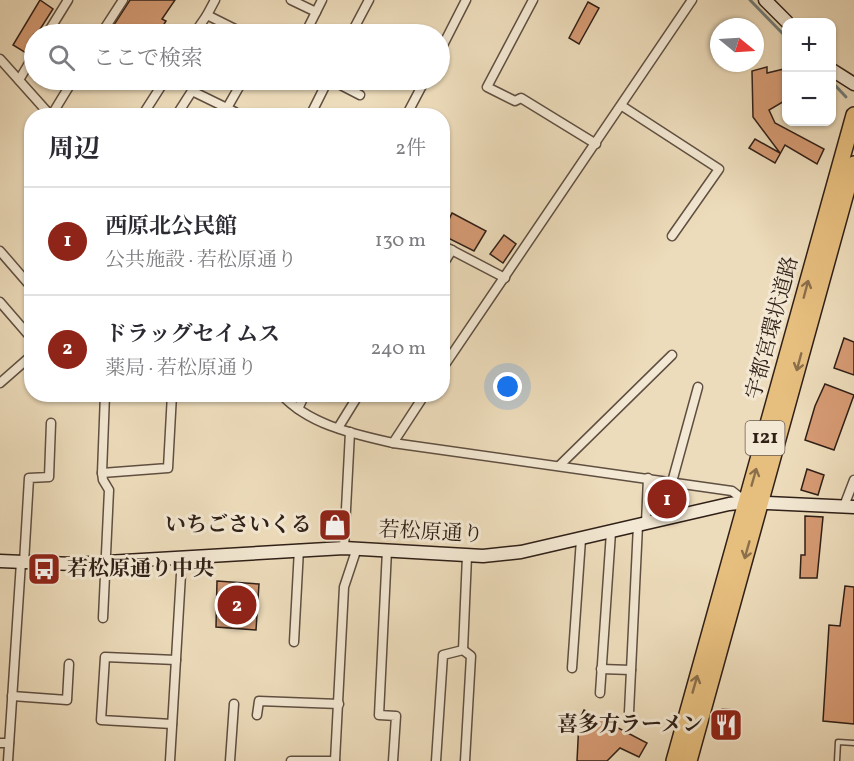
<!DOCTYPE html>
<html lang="ja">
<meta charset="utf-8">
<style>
:root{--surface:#fff;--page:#f2f2f3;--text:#2b2b33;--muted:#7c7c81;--line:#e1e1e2;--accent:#8f2418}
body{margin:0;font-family:Vollkorn,"Noto Serif JP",serif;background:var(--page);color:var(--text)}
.controls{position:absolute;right:18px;top:18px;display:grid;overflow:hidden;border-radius:12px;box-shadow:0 2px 4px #0004}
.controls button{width:54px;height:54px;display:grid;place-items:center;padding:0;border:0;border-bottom:2px solid var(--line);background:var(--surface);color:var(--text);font:30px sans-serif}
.compass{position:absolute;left:710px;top:18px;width:54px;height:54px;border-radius:50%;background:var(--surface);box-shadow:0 2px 4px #0004;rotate:108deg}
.you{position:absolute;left:508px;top:387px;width:21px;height:21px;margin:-15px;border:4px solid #fff;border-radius:50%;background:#1a73e8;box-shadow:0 0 0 9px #1a73e833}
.badge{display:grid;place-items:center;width:39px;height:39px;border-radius:50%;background:var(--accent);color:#fff;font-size:20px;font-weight:700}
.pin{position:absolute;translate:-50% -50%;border:3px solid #fff;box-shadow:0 2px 6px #0006}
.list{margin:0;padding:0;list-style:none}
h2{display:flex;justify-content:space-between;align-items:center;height:78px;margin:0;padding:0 24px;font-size:26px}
h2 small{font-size:20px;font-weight:400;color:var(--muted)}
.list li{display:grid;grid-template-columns:39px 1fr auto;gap:18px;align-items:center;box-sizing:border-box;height:108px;padding:0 24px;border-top:2px solid var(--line)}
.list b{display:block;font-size:22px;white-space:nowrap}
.list p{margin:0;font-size:20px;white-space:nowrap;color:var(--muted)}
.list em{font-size:20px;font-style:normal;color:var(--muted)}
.icon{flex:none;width:33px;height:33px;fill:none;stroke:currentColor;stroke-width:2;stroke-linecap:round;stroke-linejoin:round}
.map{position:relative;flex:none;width:854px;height:761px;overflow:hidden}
.search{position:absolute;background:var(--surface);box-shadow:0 2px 4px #0004;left:24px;top:24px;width:426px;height:66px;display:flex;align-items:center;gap:15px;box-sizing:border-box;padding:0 21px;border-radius:33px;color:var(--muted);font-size:22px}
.panel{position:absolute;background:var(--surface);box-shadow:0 2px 4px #0004;left:24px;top:108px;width:426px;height:294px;border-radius:24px}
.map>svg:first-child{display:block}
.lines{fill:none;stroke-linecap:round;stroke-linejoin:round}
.stream{stroke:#707c79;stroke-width:3}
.building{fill:#d69b74;stroke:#302018;stroke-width:1.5}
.lane-casing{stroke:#5f4f41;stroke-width:7}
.street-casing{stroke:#5f4f41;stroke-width:11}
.secondary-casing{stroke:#302018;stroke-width:15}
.highway-casing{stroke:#302018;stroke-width:18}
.lane{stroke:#f3e8d3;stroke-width:4}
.street{stroke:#f3e8d3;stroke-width:8}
.secondary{stroke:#f3e8d3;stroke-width:12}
.highway{stroke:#e6be7e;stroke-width:15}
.oneway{stroke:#8b6f4b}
.labels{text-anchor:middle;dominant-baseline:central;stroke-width:6;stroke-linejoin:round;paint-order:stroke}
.shield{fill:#f3e8d3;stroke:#6a5c50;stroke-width:1.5}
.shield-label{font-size:20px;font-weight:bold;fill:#302018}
.street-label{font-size:21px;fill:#302018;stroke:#f3e8d3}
.poi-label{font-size:21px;font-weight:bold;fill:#302018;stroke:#f3e8d3;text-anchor:end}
</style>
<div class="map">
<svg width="854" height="761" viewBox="0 0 854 761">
<rect width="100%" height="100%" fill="#eddcbb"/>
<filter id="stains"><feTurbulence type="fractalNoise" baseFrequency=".00333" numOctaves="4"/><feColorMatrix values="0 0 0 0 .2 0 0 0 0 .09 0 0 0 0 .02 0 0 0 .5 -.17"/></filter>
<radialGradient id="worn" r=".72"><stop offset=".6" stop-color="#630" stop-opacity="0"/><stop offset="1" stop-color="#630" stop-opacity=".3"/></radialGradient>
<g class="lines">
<g class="stream">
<path d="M750,0l36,37"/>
<path d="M832,82l14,15"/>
</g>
</g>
<g class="building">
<path d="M40,0l13,9 -16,25h-3l-8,19 -13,-8z"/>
<path d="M130,0h45l-13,19 4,2 -8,13h-50z"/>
<path d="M588,2l11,6 -20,36 -10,-6z"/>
<path d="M767,67v6l17,-4 2,7v24l-17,10 6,13 49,26 -7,15 -32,-19 -10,18 -26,-15 6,-9 25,14 -27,-36 -1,-46z"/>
<path d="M452,213l34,18 -12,20 -32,-16z"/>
<path d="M504,235l12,9 -13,19 -13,-9z"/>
<path d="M844,338l10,4v33l-20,-7z"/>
<path d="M825,384l29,11 -20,55 -29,-10 10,-34z"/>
<path d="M807,469l17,6 -6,20 -17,-5z"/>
<path d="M659,488l14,1 -1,6h4l-4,14h-14z"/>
<path d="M330,510l10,1 -2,28h-10z"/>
<path d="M805,516l18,1 -6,61h-17l1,-23h4z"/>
<path d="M217,581l42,3 -3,46 -40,-3z"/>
<path d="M845,586l9,1v137l-31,-3 6,-96 11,1z"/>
<path d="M722,709l13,1 -2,28h-12v-8h-4z"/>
<path d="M584,710l63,33 -8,14 -19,-9 -13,13h-30l2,-40z"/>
</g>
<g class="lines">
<g class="lane-casing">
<path id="lane" d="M837,761l1,-19 16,1"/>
</g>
<g class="street-casing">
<g id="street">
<path d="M291,0l25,12"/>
<path d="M533,0l-46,87 28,14 6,-3 75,46"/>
<path d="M207,15l8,-15"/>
<path d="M47,34l21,-34"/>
<path d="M101,34l22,-34"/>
<path d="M194,34l13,-19 38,19"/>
<path d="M305,34l17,-34"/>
<path d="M351,34l18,-34"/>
<path d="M440,51l26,-51"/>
<path d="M0,59l51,57"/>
<path d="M19,80l15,-25"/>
<path d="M331,80l29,15"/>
<path d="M622,106l97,63 -47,67"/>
<path d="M227,108l16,-28"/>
<path d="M51,116l22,-36"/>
<path d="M142,116l23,-36"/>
<path d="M176,116l16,-25 43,21 -2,4"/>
<path d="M310,116l18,-36"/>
<path d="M406,116l19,-36"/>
<path d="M442,245l63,33"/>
<path d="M0,251l32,37"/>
<path d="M442,266l10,-16"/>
<path d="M0,302l32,37"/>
<path d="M442,369l250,-369"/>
<path d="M0,383l32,-28"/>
<path d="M281,394c28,31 73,40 112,49l339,48 14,11"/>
<path d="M298,409l7,-15"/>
<path d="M338,428l21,-34"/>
<path d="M393,443l32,-49"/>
<path d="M560,465l112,-110"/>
<path d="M102,473l66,-5 4,-74"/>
<path d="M672,482l26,-95"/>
<path d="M844,506l10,-26"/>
<path d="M646,523l2,-45"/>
<path d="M344,548l6,-116"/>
<path d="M387,550l-8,165 17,1 -3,45"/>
<path d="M24,563l5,-85 20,-1 2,-54"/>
<path d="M103,618l6,-128 -6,-10 -1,-7 3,-79"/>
<path d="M294,642l5,-93"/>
<path d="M463,650l4,-94"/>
<path d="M572,668l9,-129"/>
<path d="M601,669l30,1"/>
<path d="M600,693l11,-161"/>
<path d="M12,696l55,4 2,-36"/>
<path d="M629,712l9,-187"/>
<path d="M257,715l2,-14 80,3"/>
<path d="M172,724l-71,-4 4,-63 71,3"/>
<path d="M0,743h9"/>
<path d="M8,761l13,-199"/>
<path d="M170,761l12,-204"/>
<path d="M230,761l4,-57"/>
<path d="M291,761h44"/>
<path d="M335,761l9,-174 13,-39"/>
<path d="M436,761l7,-106 20,-5 8,6 -6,105"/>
</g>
</g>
<g class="secondary-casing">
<g id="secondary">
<path d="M765,0l22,22"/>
<path d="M832,70l22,14"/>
<path d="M0,561l73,3 271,-16 139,8 38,-4 208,-48 17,-2 108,5"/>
</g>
</g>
<g class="highway-casing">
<g id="highway">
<path d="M674,761l180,-646"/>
<path d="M689,761l165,-597"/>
</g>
</g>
<use href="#lane" class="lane"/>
<use href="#street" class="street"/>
<use href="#secondary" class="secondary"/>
<use href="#highway" class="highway"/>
</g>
<defs><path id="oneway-shaft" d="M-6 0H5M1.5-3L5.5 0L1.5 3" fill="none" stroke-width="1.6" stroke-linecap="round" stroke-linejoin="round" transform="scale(1.5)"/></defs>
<g class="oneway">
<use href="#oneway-shaft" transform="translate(806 289) rotate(-75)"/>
<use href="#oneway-shaft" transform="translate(799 362) rotate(105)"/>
<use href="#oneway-shaft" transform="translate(754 477) rotate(-74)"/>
<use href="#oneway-shaft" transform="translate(747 550) rotate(106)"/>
<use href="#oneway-shaft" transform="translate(695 684) rotate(-74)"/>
</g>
<defs>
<g id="shop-square" transform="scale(1.725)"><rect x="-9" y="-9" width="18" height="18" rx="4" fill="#8f2418" stroke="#f3e8d3"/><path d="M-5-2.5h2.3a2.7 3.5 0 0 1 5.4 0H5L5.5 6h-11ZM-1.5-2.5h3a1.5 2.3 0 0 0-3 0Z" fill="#fff"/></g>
<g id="bus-square" transform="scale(1.725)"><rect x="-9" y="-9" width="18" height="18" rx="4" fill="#8f2418" stroke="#f3e8d3"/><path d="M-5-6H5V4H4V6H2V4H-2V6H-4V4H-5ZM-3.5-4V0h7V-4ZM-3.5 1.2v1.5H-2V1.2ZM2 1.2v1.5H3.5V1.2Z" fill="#fff"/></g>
<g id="restaurant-square" transform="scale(1.725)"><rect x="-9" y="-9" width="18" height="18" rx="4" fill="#8f2418" stroke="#f3e8d3"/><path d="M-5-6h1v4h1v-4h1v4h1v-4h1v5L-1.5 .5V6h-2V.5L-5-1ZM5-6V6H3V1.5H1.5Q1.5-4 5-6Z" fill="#fff"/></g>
</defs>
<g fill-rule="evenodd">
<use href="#shop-square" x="335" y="525"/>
<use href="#bus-square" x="44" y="569"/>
<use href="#restaurant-square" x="726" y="725"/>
</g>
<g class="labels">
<rect class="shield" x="745.5" y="421" width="39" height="34" rx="4.5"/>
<g class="shield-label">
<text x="765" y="438">121</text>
</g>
<g class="street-label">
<text transform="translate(773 328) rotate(-75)">宇都宮環状道路</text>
<text transform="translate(431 533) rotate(3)">若松原通り</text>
</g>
<g class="poi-label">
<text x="312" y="525">いちごさいくる</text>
<text x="67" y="569" text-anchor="start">若松原通り中央</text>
<text x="703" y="725">喜多方ラーメン</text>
</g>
</g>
<rect width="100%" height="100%" filter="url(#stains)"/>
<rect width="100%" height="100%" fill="url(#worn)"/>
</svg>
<div class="controls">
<button>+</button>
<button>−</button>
</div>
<svg class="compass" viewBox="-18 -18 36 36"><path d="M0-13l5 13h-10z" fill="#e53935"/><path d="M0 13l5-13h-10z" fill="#7c7c81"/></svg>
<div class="you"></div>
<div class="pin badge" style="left:667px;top:499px">1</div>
<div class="pin badge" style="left:237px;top:605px">2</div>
<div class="search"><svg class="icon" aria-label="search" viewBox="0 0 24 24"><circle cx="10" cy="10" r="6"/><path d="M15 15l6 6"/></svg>ここで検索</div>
<section class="panel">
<h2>周辺<small>2件</small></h2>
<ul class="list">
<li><span class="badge">1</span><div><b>西原北公民館</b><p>公共施設 · 若松原通り</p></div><em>130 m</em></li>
<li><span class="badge">2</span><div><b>ドラッグセイムス</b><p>薬局 · 若松原通り</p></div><em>240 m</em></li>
</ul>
</section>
</div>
